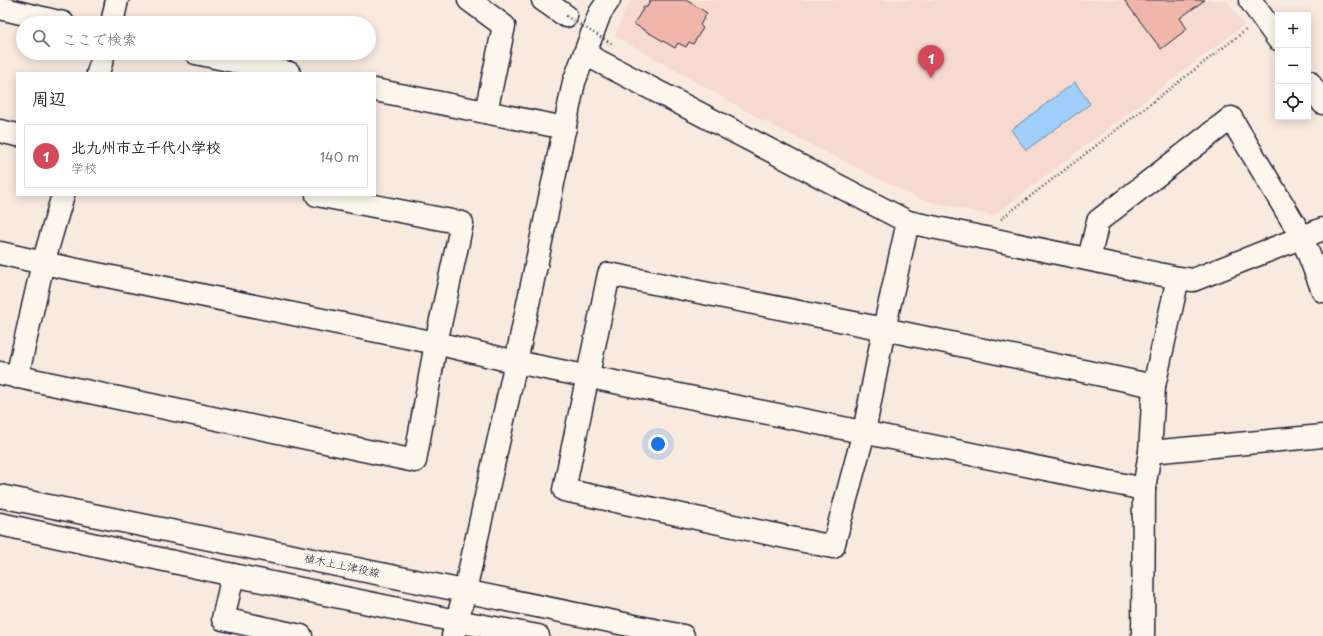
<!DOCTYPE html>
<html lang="ja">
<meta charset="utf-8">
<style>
:root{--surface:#fff;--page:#f2f2f2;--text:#202124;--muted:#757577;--line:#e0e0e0;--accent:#d1495b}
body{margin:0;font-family:"Playpen Sans","Klee One",sans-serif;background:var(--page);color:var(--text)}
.controls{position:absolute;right:12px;top:12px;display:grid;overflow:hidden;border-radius:0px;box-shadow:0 2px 10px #0003}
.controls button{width:36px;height:36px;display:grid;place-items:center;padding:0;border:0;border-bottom:1px solid var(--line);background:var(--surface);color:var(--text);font:20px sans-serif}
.you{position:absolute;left:658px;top:444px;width:14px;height:14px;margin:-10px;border:3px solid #fff;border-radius:50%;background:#1a73e8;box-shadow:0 0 0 6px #1a73e833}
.badge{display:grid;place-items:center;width:26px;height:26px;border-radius:50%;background:var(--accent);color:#fff;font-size:13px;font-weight:700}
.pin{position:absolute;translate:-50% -33px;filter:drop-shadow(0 1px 2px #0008)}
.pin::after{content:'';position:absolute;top:21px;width:14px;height:12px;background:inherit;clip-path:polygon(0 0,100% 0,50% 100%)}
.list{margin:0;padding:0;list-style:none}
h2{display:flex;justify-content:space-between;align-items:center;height:52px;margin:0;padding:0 16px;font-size:17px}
h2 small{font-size:13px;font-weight:400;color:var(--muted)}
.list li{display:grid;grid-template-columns:26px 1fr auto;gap:12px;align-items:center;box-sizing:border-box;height:64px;margin:0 8px 8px;padding:0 8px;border:1px solid var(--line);border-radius:0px}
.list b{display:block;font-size:15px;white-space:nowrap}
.list p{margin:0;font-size:13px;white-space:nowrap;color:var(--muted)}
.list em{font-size:13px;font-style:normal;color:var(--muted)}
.icon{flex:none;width:22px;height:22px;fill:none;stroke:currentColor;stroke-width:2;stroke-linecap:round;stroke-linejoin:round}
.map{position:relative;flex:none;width:1323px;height:636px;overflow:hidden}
.search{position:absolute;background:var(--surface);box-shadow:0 2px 10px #0003;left:16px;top:16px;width:360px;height:44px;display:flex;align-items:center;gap:10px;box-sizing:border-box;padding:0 14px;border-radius:22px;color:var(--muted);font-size:15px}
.panel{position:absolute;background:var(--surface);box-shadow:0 2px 10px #0003;left:16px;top:72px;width:360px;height:124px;border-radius:0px}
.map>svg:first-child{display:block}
.built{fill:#f6dacf}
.water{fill:#a0cffc;stroke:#6e8aaf}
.building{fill:#f0b6ab;stroke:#22223b}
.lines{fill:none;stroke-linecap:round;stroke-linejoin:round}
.minor-casing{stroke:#22223b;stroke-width:25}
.major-casing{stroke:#22223b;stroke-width:25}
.path{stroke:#22223b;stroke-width:2.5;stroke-dasharray:1 3;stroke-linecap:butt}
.minor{stroke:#fbf7ec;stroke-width:22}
.major{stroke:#fbf7ec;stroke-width:22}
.path-bridge{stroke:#22223b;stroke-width:2.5;stroke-dasharray:1 3;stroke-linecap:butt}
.labels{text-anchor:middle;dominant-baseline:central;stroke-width:4;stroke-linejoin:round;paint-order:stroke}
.street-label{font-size:11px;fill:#22223b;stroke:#fbf7ec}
</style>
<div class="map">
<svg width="1323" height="636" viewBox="0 0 1323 636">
<rect width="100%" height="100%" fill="#f9eadf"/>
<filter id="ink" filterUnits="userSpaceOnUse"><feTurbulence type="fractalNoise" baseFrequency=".025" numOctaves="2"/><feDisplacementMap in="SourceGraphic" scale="8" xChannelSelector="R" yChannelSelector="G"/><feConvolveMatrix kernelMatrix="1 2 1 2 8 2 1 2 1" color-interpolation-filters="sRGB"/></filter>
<g filter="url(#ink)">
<path class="built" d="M633,0h593l18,25 -251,191 -74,-17 -159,-80 -145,-83 11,-29z"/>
<path class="water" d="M1075,82l15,22 -64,46 -15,-20z"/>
<g class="building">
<path d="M651,0h35l21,13 -7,12 3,3 -10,16 -4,-2 -3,5 -8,-4 -3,5 -41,-24 10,-17h3z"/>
<path d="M1124,0h81l-25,18 7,11 -26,20z"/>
</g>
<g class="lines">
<g class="minor-casing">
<g id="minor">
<path d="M469,0l35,26 -18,86"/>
<path d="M543,0l23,16"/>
<path d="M1250,0l28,39"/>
<path d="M0,8l63,15"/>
<path d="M112,23l5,-23"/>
<path d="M196,53l93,20"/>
<path d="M585,54l323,168 270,56 15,2 130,-51"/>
<path d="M98,73l6,-20"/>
<path d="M1308,81l15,22"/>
<path d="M375,90l190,38"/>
<path d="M0,131l17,4"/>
<path d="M908,222l-24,107 -20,103 -31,115 -269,-57 45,-216 275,55 270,57"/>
<path d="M0,253l43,10 393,80 80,19 628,127"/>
<path d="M1089,259l9,-38 133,-103 71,119 21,54"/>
<path d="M0,373l415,88 21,-118 26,-120 -145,-28"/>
<path d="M17,377l26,-114 20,-68"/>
<path d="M1150,452l173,-16"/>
<path d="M233,575l-10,44 78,17"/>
<path d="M453,636l12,-45 51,-229 58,-280 26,-69 9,-13"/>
<path d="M1143,636l1,-147 6,-37 4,-66 24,-108"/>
</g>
</g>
<g class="major-casing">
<g id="major">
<path d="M0,496l683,140"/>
<path d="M0,524l233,51 223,46 82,15"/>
</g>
</g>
<path class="path" d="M1001,219l245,-189"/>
<use href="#minor" class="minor"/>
<use href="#major" class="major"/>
<path class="path-bridge" d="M566,16l46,28"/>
</g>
</g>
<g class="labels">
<g class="street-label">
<text transform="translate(342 565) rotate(12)">植木上上津役線</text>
</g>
</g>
</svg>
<div class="controls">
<button>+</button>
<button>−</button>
<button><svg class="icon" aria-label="locate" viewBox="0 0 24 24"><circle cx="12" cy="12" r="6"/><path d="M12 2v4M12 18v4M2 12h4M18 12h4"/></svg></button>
</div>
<div class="you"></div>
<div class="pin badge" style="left:931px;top:78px">1</div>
<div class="search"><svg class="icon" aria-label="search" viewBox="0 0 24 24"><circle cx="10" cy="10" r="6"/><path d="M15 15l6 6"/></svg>ここで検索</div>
<section class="panel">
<h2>周辺<small></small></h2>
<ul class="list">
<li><span class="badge">1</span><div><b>北九州市立千代小学校</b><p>学校</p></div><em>140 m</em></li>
</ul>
</section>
</div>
